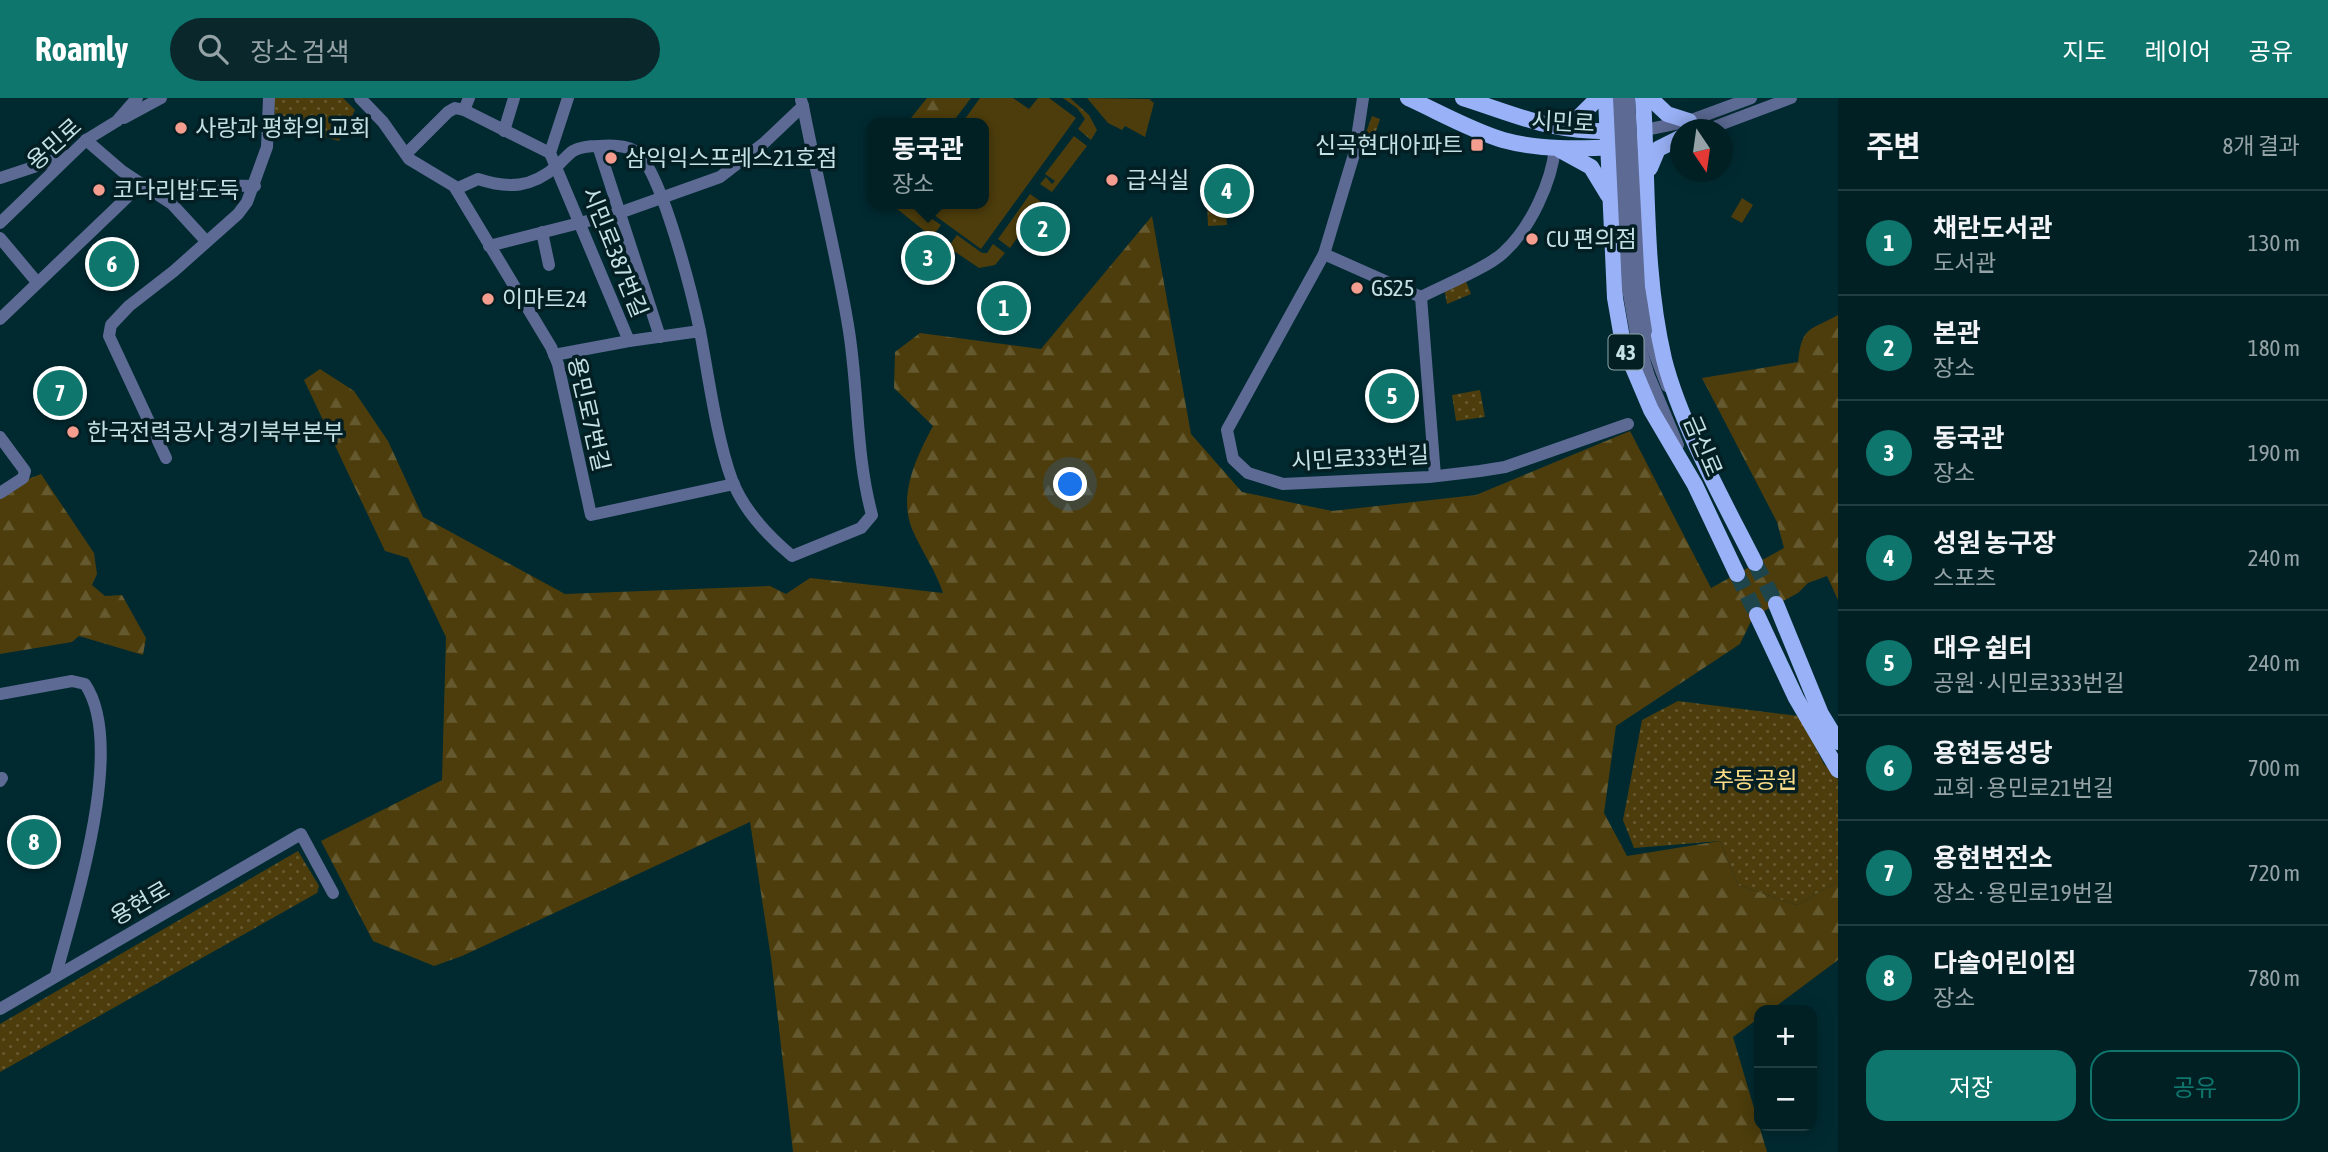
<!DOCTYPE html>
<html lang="ko">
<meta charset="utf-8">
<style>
:root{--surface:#002024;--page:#0a282c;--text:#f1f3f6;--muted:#95a3a6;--line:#223e41;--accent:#0f766e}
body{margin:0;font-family:"Asap Condensed","Noto Sans KR",sans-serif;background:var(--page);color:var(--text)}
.controls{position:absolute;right:21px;bottom:21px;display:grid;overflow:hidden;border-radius:14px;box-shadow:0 4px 18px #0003}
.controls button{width:63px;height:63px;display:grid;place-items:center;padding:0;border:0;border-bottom:2px solid var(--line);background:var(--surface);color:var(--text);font:35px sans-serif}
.compass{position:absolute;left:1670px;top:21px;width:63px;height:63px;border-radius:50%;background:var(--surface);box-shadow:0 4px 18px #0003;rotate:167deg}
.you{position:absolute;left:1071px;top:387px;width:24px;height:24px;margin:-18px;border:5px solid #fff;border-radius:50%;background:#1a73e8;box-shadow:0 0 0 10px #1a73e833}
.badge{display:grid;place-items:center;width:46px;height:46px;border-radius:50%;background:var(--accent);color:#fff;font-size:23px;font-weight:700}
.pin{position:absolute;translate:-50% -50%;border:4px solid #fff;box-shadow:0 2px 7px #0006}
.popup{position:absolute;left:867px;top:20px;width:122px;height:91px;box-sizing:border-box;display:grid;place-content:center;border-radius:14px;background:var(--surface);filter:drop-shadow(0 2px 5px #0005);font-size:23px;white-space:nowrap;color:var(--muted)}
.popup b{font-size:26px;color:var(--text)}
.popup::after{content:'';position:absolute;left:50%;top:100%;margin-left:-14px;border:14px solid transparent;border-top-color:var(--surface)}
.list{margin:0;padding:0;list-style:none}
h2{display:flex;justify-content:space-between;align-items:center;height:91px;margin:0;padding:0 28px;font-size:30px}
h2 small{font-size:23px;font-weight:400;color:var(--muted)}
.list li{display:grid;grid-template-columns:46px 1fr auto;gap:21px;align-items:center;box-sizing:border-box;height:105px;padding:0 28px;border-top:2px solid var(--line)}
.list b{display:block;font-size:26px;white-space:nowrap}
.list p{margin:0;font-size:23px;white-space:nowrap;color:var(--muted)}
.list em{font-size:23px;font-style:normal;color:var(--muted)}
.actions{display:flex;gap:14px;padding:21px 28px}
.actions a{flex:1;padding:16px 0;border:2px solid var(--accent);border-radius:21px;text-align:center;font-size:24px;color:var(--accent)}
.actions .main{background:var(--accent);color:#fff}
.icon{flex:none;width:38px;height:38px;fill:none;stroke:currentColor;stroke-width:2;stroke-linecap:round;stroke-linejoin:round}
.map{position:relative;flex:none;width:1838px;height:1054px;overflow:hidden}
header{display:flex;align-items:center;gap:42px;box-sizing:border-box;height:98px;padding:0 35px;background:var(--accent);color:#fff}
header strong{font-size:33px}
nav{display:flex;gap:38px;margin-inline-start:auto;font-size:24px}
.search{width:490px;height:63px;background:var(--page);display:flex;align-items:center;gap:18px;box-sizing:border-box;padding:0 24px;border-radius:38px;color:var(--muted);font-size:26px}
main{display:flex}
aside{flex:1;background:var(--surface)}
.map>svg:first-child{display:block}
.green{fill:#4d3d0c}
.forest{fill:url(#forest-firs)}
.park{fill:url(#park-dots)}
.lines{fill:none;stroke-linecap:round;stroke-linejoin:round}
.major-tunnel{stroke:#1e454b;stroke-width:16;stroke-dasharray:16 8;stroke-linecap:butt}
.minor{stroke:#5c6a94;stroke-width:12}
.major{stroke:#99b1f6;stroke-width:16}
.minor-bridge{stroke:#5c6a94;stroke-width:12}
.poi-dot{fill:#f59d8f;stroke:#031f23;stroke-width:2.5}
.labels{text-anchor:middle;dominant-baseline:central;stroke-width:7;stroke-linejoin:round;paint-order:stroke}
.shield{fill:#031f23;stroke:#8ca7ab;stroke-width:2}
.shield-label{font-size:21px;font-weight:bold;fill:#c6e1e5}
.street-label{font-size:23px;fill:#c6e1e5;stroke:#031f23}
.poi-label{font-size:23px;fill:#c6e1e5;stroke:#031f23;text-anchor:start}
.park-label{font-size:23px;fill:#fcdc88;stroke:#031f23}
</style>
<header>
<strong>Roamly</strong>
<div class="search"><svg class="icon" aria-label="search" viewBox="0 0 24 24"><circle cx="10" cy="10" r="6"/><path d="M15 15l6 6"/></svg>장소 검색</div>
<nav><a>지도</a><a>레이어</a><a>공유</a></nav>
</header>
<main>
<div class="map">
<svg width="1838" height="1054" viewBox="0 0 1838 1054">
<defs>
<pattern id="forest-firs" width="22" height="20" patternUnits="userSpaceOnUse" patternTransform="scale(1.75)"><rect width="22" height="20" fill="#4d3d0c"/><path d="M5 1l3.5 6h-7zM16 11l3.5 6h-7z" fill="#65592f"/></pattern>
<pattern id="park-dots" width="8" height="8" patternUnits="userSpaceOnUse" patternTransform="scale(1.75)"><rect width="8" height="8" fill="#4d3d0c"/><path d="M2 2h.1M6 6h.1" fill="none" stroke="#65592f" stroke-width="1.8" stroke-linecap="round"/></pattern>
</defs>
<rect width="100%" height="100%" fill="#002a30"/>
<g class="green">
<path d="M980,0h33l16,11 9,-11h11l27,20 -95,131 -62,-45h65v-81h-22z"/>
<path d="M1087,0l62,1 5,4 -9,34 -20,-11 -3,4 -14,-7z"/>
<path d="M1074,38l13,10 -35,46 -12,-8 6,-7 6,7 3,-3 -10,-7z"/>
<path d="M1244,80l1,30 -19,1 -1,-7 -16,1 -1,-23z"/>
<path d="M1030,96l13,9 -33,45 -12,-9z"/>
<path d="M1742,100l11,7 -11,18 -11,-6z"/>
<path d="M891,106h19l31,21 -9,12z"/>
<path d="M957,137l25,18h5l6,-9 12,9 -10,12 -16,3 -31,-21z"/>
</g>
<g class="forest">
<path d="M927,0h44l-19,25h-45z"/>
<path d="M1063,0h7l19,17 8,15 -6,10 -13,-11 7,-10 -8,-11z"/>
<path d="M1152,118l39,218 51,58 90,19 144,-16 154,-64 81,157 73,-40 -7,-26 -75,-144 96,-16c4,-37 12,-31 40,-47v285l-11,-24 -19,7 -10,10 -45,24 -13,27 -124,82 -12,87 23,43 93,-15 18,44 59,20 41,-24v79l-67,50h-12v8l-26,19 34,115h-974l-22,-194 -21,-136 -288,134 -28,10 -61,-25 -52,-100 121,-61 4,-143 -38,-79 -23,-7 -81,-171 16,-11 34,22 34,50 35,76 142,77 205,-8 16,8 24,-16 133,15c-7,-22 -22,-43 -31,-64 -14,-35 5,-73 21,-103l-39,-38 1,-36 25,-19 121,16z"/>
<path d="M41,376l53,79 3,21 -5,11 13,11 17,-1 24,43 -3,17 -64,-19 -7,6 -72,12v-159l18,-12z"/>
</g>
<g class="park">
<path d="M274,0h69l12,12 -16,31 -64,-17z"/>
<path d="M1372,18l8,3 -13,39 -9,-3z"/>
<path d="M1225,104l2,23 -19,1 -1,-23z"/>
<path d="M1465,181l6,15 -24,10 -3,-16z"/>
<path d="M1385,287h21l1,34 -36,-11z"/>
<path d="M1480,292l5,27 -29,4 -4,-26z"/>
<path d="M1678,603l121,15 25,48 14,15v102l-41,24 -59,-20 -18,-44 -86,7 -11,-28 19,-100z"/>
<path d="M298,753l21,35 -2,7 -317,179v-48z"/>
</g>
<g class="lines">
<g class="major-tunnel">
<path d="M1755,465l21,41"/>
<path d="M1737,476l20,41"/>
</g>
<g class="minor">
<path d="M360,0l23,24 26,37 45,27 97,161 7,17 33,151 143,-31"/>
<path d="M568,0l-18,55 79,188 71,-10c8,43 17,109 32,149 12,31 35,55 60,76l69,-28 11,-13c-17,-63 -13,-126 -24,-190 -12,-73 -31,-146 -45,-219"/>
<path d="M1363,0l-8,53 -31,103 -97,176 6,29 15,14 35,11 146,-7 51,-6 25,-4 123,-43"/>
<path d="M464,12l86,43"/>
<path d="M124,20l37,-20"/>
<path d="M1645,32l44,-9 62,-23"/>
<path d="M1706,32l85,-32"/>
<path d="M504,33l10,-33"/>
<path d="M86,42l36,31 50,33 34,37"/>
<path d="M598,48l62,191"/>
<path d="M406,56l42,-42 7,-4 9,2 5,-12"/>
<path d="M0,80l67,-22"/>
<path d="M145,86l110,2"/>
<path d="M456,91l22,-10c31,10 53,9 79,-13 5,-4 10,-11 16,-15 7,-4 17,-5 26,-5 11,-1 26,-1 36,5 26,16 58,147 65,180"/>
<path d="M0,125l86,-83 31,-19 20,-23"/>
<path d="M542,134l7,33"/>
<path d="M0,140l36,43"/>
<path d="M489,148l130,-33 101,-36 44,-34 39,-37 -2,-6"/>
<path d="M1324,156l97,43c21,-11 66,-29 82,-44 27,-24 49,-71 52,-106"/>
<path d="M1421,199l14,179"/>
<path d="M0,221l141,-135"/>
<path d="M1646,233l21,55"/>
<path d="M1636,236l13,42 29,69"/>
<path d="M554,257l75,-14"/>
<path d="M0,339l25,34 -2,7 -23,15"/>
<path d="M166,360l-57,-122 2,-11 18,-19 45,-35 64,-57 9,-12 20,-55 2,-49"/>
<path d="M0,596l72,-13 13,3c42,62 -11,222 -29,291"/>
<path d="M0,683l2,-3"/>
<path d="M0,911l301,-175 32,59"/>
</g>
<g class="major">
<path d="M1408,0c31,14 62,32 95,42 36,10 77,9 114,7"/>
<path d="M1463,0c60,19 88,35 155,33"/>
<path d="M1606,0l9,200 8,46 28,66 44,75 42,89"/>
<path d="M1643,0c5,85 1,177 21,261 16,64 61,145 91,204"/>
<path d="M1650,0l17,16 22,7"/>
<path d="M1554,24l22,-2 22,-22"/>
<path d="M1560,52l31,17 17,28"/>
<path d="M1650,70l8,-19 22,-11"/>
<path d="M1776,506l45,110 17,28"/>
<path d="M1757,517l39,83 42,72"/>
</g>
<g class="minor-bridge">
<path d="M1619,0l9,191 8,45"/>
<path d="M1629,0l10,189 7,44"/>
</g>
</g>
<g class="poi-dot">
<circle cx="181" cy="30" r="7"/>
<rect x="1470" y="40" width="14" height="14" rx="3.5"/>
<circle cx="611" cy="60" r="7"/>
<circle cx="1112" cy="82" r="7"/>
<circle cx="99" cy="92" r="7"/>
<circle cx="1532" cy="141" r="7"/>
<circle cx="1357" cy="190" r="7"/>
<circle cx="488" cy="201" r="7"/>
<circle cx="73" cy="334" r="7"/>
</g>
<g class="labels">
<rect class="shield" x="1608.5" y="236.5" width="35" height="35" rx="5"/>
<g class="shield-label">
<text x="1626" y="254">43</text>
</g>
<g class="street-label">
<text transform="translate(1563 24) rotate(3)">시민로</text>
<text transform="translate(54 46) rotate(-42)">용민로</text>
<text transform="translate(615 154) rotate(68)">시민로387번길</text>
<text transform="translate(589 316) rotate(77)">용민로7번길</text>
<text transform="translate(1703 348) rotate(67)">금신로</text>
<text transform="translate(1360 360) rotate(-3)">시민로333번길</text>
<text transform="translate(140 805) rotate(-30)">용현로</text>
</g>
<g class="poi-label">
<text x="195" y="30">사랑과 평화의 교회</text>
<text x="1463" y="47" text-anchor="end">신곡현대아파트</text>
<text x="625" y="60">삼익익스프레스21호점</text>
<text x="1126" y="82">급식실</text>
<text x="113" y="92">코다리밥도둑</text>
<text x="1546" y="141">CU 편의점</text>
<text x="1371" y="190">GS25</text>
<text x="502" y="201">이마트24</text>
<text x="87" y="334">한국전력공사 경기북부본부</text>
</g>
<g class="park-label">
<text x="1755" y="682">추동공원</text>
</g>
</g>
</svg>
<div class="controls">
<button>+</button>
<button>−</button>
</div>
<svg class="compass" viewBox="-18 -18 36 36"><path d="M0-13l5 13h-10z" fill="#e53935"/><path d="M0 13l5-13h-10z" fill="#95a3a6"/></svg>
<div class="you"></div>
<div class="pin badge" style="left:1004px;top:210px">1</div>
<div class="pin badge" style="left:1043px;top:131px">2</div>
<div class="pin badge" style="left:928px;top:160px">3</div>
<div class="popup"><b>동국관</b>장소</div>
<div class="pin badge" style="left:1227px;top:93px">4</div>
<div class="pin badge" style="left:1392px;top:298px">5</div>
<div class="pin badge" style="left:112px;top:166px">6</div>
<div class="pin badge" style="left:60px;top:295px">7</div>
<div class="pin badge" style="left:34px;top:744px">8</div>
</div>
<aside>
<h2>주변<small>8개 결과</small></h2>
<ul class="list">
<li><span class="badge">1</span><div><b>채란도서관</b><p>도서관</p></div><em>130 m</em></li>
<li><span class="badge">2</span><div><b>본관</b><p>장소</p></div><em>180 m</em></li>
<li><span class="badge">3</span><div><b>동국관</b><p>장소</p></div><em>190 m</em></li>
<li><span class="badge">4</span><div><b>성원 농구장</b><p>스포츠</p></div><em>240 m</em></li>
<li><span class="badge">5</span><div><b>대우 쉼터</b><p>공원 · 시민로333번길</p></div><em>240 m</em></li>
<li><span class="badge">6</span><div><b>용현동성당</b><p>교회 · 용민로21번길</p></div><em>700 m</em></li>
<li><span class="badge">7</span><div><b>용현변전소</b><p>장소 · 용민로19번길</p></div><em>720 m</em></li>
<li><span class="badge">8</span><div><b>다솔어린이집</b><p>장소</p></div><em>780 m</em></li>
</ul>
<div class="actions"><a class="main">저장</a><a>공유</a></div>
</aside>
</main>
